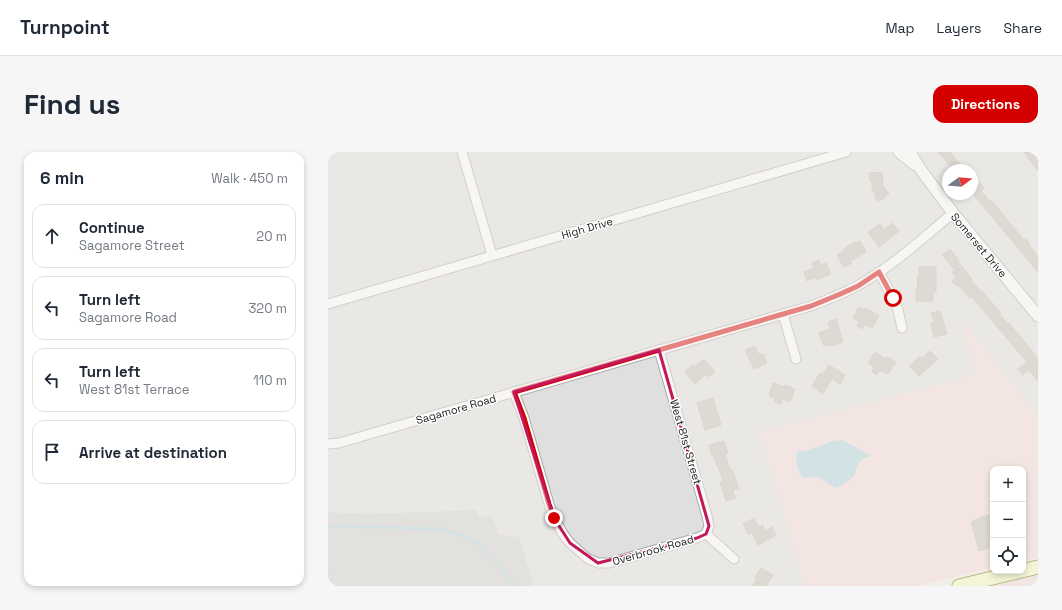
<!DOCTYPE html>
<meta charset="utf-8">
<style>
:root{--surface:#fff;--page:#f6f6f7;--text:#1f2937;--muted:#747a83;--line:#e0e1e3;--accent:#d40000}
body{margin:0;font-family:"Space Grotesk",sans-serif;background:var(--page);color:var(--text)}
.controls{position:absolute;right:12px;bottom:12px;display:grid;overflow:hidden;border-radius:8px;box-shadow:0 2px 6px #0003}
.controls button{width:36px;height:36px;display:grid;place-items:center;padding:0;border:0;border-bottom:1px solid var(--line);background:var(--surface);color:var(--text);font:20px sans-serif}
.compass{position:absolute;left:614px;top:12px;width:36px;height:36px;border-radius:50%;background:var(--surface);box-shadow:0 2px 6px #0003;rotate:74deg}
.stop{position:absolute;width:12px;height:12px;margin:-9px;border:3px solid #d40000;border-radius:50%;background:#fff}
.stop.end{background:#d40000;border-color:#fff;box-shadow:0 1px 4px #0008}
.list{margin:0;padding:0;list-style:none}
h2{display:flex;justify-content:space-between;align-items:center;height:52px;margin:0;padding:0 16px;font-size:17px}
h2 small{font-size:13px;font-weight:400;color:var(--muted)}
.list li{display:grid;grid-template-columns:26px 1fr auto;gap:12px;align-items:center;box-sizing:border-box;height:64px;margin:0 8px 8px;padding:0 8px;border:1px solid var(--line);border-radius:12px}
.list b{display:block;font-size:15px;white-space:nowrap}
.list p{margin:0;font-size:13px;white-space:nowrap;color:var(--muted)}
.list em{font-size:13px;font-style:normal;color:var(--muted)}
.icon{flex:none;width:22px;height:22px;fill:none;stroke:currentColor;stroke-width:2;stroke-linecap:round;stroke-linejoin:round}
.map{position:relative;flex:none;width:710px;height:434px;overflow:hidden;border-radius:12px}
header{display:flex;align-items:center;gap:24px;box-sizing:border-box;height:56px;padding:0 20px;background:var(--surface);border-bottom:1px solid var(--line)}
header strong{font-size:19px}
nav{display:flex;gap:22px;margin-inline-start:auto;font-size:14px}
.intro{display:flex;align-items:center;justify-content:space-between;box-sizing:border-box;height:96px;padding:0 24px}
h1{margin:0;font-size:28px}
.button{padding:10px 18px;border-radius:12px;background:var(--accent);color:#fff;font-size:14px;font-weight:700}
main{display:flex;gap:24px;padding:0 24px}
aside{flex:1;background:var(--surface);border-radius:12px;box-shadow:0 2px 6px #0003}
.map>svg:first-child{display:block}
.residential{fill:#e0dfdf;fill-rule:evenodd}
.commercial{fill:#f2dad9}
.religious{fill:#d0d0d0}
.water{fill:#aad3df}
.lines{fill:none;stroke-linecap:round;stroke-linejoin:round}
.stream{stroke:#aad3df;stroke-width:2.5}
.building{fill:#c7bfb8;stroke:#c4b6ab}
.minor-casing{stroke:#a9a9a9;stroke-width:11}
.tertiary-casing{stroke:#a9a9a9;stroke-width:13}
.secondary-casing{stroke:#707d05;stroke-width:15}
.minor{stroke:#fff;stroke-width:9}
.tertiary{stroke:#fff;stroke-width:11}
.secondary{stroke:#f7fabf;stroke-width:13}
.route{stroke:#d40000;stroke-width:5}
.marked{fill:none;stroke:#c2185b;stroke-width:3;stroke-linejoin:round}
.labels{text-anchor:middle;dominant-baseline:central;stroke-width:3;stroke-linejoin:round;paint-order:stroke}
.street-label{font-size:11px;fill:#222;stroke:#fff}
</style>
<header>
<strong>Turnpoint</strong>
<nav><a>Map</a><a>Layers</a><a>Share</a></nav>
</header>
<div class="intro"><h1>Find us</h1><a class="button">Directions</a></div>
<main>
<aside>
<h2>6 min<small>Walk · 450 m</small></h2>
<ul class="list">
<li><svg class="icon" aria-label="ahead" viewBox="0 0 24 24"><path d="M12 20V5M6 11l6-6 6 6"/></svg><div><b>Continue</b><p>Sagamore Street</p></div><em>20 m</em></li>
<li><svg class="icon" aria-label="left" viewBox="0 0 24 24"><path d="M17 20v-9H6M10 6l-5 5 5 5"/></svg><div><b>Turn left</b><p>Sagamore Road</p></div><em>320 m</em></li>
<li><svg class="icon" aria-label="left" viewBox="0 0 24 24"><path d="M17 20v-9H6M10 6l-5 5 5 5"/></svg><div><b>Turn left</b><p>West 81st Terrace</p></div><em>110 m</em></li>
<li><svg class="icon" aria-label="arrive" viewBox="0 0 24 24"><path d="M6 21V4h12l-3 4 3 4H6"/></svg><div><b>Arrive at destination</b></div></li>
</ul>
</aside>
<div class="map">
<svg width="710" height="434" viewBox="0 0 710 434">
<rect width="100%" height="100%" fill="#f2efe9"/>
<path class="residential" d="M0,0h710v263l-77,-95 15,55 -216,57 45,154h-271l-15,-49 -21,-3 -19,-16 -110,-4 -41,-2zM620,18h24v24h-24z"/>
<g class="commercial">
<path d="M632,167l78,96v142l-15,4v-92h-30v99l-76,18h-112l-45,-154 216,-57z"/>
<path d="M710,423v11h-45z"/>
</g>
<path class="religious" d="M148,358l3,8 12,-3 7,19 21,3 15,49h-206v-74l41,2z"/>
<path class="water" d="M514,288l26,14 2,3 -5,1 -6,4 -5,14 -13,10 -6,2 -16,-11 -15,1c-1,-1 -4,-3 -4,-5 -3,-5 -5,-17 -2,-22l9,-1 14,-4 11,-5z"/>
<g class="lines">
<path class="stream" d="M0,374l114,3 35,13 39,44"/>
</g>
<g class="building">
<path d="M610,0h12l15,18h-11z"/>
<path d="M696,0h12l2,3v16z"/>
<path d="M554,20l1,15 6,6 -7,7 -1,-1 -3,2 -4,-5 2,-2 -4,-4v-9h-2l-1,-8z"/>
<path d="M644,26l6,7 2,-2 4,5 -3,3 9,10 1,-1 33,40 2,-1 4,5 -1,1 9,11v16l-66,-79z"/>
<path d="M565,71l6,8 -20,16 -11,-15 12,-8 4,6z"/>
<path d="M532,89l6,11 -16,9 2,2 -8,4 -7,-12 8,-5 -1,-1 11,-7 1,1z"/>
<path d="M622,97l9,12 -1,1 14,17 -1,1 10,12 1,-1 19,22 -2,1 9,10 1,-1 29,35v23l-9,-11 -6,5 -5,-6 9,-7 -55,-65 -2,1 -12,-13 -1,1 -5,-5 4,-4 -4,-5 3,-2 -13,-15z"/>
<path d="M491,108l2,5 5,-2 5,11 -15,6 -1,-3 -8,4 -3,-9 10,-4 -2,-5z"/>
<path d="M591,115h17v25h-3v9h-17v-13h2l-1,-12h2z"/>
<path d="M531,155l5,3 1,-2 14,8 -7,12 -7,-4 -3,5 -5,-3 2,-4 -6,-4z"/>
<path d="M612,159l7,23 -13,3 -3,-14 3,-1 -3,-9z"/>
<path d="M508,167l7,23 -11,4 -1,-2 -7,2 -5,-13 11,-4 -2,-7z"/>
<path d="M427,194l4,9 4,-1 4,9 -13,6 -9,-19z"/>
<path d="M602,199l8,8 -19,17 -10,-10 11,-10 2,2z"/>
<path d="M547,200l11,7 1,-2 9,5 -8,12 -8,-4 -3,5 -5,-3 2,-5 -6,-4z"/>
<path d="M376,207l11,13 -7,5 -2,-3 -11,10 -10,-12 8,-7 1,2z"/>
<path d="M501,213l16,10 -5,9 -8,-5 -9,15 -11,-8 8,-13 2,2z"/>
<path d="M445,231l12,4v-2l10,4 -5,13 -8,-3 -1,5 -7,-2 1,-4 -6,-2z"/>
<path d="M385,246l8,27 -16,5 -8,-27z"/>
<path d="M396,289l4,12h-3l5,17 2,-1 7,20 -6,1 2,8 -9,3 -6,-19 3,-1 -5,-15h-1l-3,-10h-2l-3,-11z"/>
<path d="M665,362v33l-14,4 -8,-29 8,-3v-1z"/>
<path d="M426,366l5,9 4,-2 2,6 7,-4 4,8 -18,10 -6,-12 -4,1 -5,-10z"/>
<path d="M433,416l12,7 -7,11h-13l4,-8 -2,-1z"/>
</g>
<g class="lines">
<g class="minor-casing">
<g id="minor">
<path d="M134,0l30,103"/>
<path d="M551,120l14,26 5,12 4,18"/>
<path d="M0,152l518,-152"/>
<path d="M455,162l13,45"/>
<path d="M331,198l48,166 2,10 -3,8"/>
<path d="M186,240l10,26 25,86 5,14 9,16 7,9 17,15 11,5h11l88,-25 9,-4"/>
<path d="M0,292l11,-1 472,-137c16,-6 31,-12 46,-20 35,-19 65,-47 96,-73"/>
<path d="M378,382l28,25"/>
</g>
</g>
<g class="tertiary-casing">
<g id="tertiary">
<path d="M571,0l15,12"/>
<path d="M582,0l11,18 32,43 85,103"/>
</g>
</g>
<g class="secondary-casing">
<path id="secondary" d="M631,434l79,-19"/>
</g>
<use href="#minor" class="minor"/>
<use href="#tertiary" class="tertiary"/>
<use href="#secondary" class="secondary"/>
</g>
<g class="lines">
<path class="route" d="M226,366l-5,-14 -25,-86 -10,-26 297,-86 27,-11 20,-9 21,-14 14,26"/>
</g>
<path d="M0 0H710V434H0ZM331,198l50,176 -3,8 -9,4 -99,25 -28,-20 -16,-25 -40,-126z" fill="#f2efe9" fill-opacity=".55" fill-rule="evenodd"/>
<path class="marked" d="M331,198l50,176 -3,8 -9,4 -99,25 -28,-20 -16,-25 -40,-126z"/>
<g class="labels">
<g class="street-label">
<text transform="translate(259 76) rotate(-16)">High Drive</text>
<text transform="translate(651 93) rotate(50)">Somerset Drive</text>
<text transform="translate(128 257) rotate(-16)">Sagamore Road</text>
<text transform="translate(358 290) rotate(74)">West 81st Street</text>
<text transform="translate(325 398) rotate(-16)">Overbrook Road</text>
</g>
</g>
</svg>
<div class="controls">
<button>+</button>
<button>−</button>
<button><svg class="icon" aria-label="locate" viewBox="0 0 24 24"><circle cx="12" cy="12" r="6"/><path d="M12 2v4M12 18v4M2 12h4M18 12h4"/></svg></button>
</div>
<svg class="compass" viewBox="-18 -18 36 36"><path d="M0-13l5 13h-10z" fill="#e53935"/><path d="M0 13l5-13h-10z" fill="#747a83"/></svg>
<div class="stop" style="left:565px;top:146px"></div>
<div class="stop end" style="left:226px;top:366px"></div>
</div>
</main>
